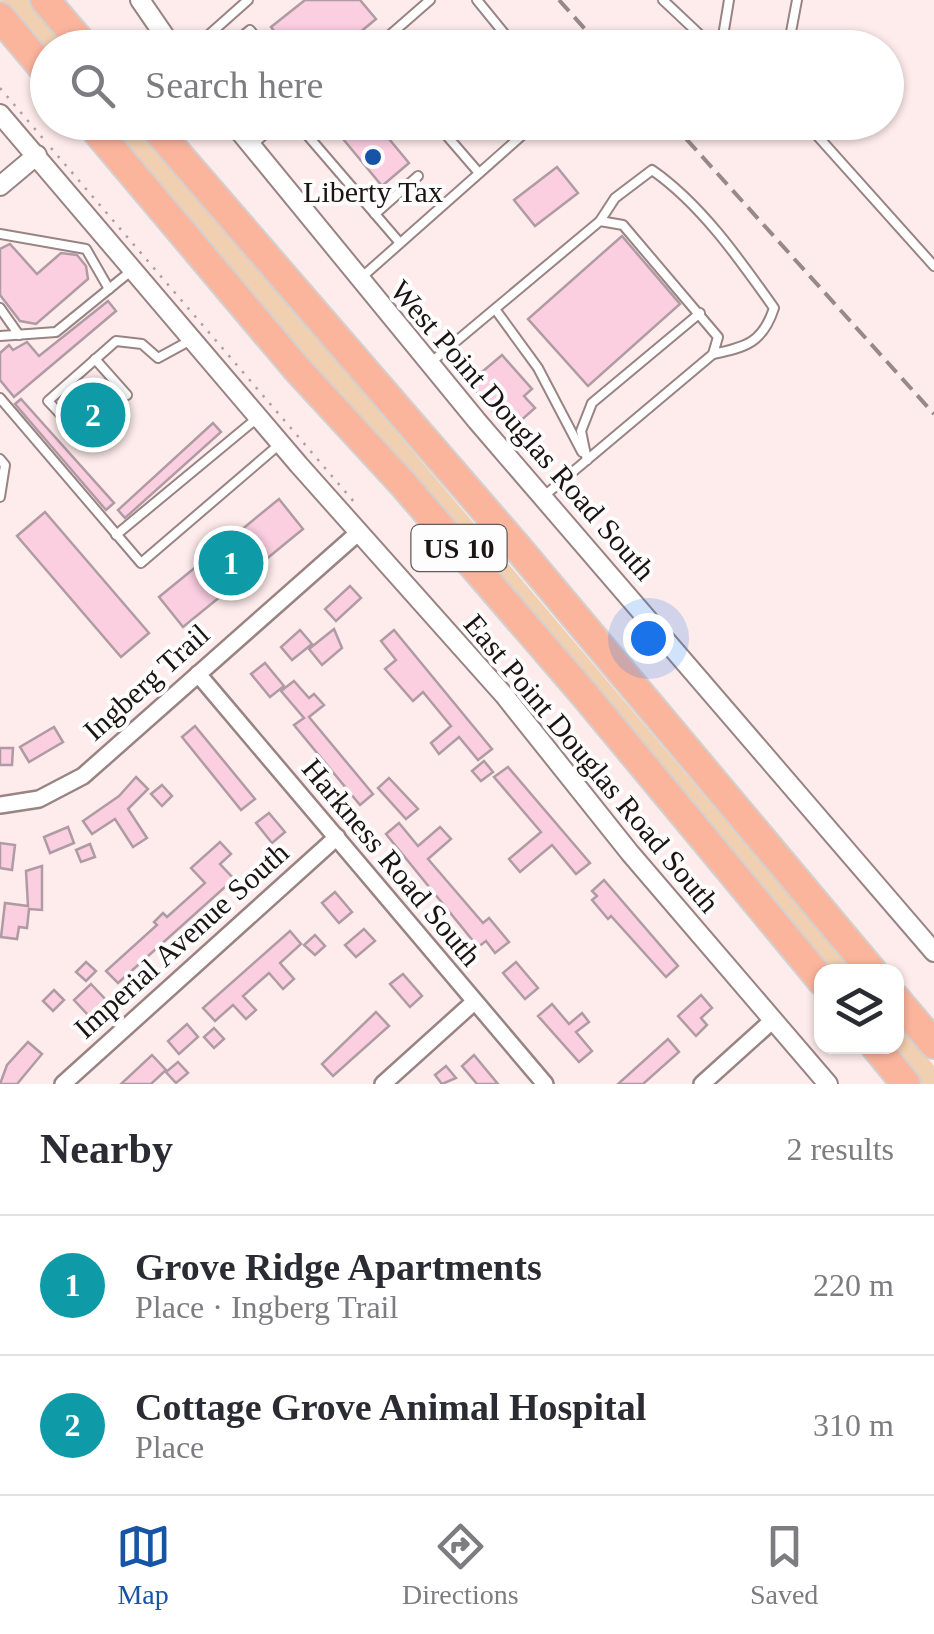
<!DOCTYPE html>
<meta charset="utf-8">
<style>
:root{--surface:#fff;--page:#f2f2f3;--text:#2b2b33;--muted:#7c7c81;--line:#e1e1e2;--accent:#1754a5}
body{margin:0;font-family:Georgia,serif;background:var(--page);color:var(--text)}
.controls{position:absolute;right:30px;bottom:30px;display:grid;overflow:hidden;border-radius:20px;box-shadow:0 2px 8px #0004}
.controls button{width:90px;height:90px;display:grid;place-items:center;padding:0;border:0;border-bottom:2px solid var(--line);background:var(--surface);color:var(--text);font:50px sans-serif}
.you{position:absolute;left:648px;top:638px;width:35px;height:35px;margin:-25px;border:8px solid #fff;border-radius:50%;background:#1a73e8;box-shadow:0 0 0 15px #1a73e833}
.badge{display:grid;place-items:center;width:65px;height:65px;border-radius:50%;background:var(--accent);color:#fff;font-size:32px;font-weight:700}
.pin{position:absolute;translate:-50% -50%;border:5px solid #fff;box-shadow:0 2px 10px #0006}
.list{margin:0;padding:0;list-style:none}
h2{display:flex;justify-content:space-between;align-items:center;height:130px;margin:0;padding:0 40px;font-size:42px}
h2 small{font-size:32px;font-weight:400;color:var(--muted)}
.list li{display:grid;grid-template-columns:65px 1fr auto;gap:30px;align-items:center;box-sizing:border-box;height:140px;padding:0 40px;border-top:2px solid var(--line)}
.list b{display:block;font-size:38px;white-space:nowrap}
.list p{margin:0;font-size:32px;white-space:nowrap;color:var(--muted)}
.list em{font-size:32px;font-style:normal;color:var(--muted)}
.icon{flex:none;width:55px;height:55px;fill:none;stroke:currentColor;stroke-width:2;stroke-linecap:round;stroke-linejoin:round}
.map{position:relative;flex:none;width:934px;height:1084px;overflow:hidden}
.search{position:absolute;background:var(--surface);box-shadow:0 2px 8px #0004;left:30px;right:30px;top:30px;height:110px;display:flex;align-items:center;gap:25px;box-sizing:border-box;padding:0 35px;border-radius:55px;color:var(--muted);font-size:38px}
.sheet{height:410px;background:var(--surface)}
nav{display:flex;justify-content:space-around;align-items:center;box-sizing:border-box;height:140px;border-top:2px solid var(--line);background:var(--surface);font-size:28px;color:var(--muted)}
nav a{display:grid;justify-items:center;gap:5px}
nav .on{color:var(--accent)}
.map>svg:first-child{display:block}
.green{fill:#f1cfb1}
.building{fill:#fbcee0;stroke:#af9ba3;stroke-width:2.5}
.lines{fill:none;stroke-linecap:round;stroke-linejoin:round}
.service-casing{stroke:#998484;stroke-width:12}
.minor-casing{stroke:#998484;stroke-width:20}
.tertiary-casing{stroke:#998484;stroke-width:22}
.motorway-casing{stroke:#d2d0d0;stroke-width:32}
.path{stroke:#ae9f9f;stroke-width:2.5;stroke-dasharray:2.5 8;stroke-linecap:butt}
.service{stroke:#fff;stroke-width:8}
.minor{stroke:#fff;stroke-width:15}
.tertiary{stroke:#fff;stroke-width:18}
.motorway{stroke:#fcb59d;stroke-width:28}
.rail{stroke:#978989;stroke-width:4;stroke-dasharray:15 8;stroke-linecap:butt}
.poi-dot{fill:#1754a5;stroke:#fdfdfd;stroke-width:4}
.labels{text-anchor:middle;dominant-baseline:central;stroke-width:8;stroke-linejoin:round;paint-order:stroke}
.shield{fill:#fdfdfd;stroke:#605a5a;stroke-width:2.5}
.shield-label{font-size:28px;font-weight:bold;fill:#1c1414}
.poi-label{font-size:30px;fill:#1c1414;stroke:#fdfdfd}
.street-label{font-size:30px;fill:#1c1414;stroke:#fdfdfd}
</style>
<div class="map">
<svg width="934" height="1084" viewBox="0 0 934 1084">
<rect width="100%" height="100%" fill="#feebeb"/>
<g class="green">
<path d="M0,0h30l41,47 -23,1 -1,9z"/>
<path d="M104,123h31l718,848h-28z"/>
<path d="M897,1022l37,44v18h-14l-32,-37 8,-1z"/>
</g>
<g class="building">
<path d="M305,0h55l16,19 -35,29h-54l-16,-21z"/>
<path d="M329,122h46l34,41 -27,23z"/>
<path d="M557,167l21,26 -43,33 -21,-26z"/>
<path d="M622,236l58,68 -92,82 -60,-67z"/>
<path d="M10,244l27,30 24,-21 16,2 9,11 2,13 -52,45 -16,-3 -20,-26v-46z"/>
<path d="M108,301l8,10 -102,86 -14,-17v-27l9,-8 4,5 14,-8 12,14z"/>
<path d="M502,355l30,34 -8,7 11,12 -18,16 -13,-14 -7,6 -28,-33z"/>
<path d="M92,391l25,28 -24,20 -24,-29z"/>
<path d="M21,399l93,104 -8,7 -91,-106z"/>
<path d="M213,423l8,9 -96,86 -7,-8z"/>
<path d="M279,499l24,30 -120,98 -24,-30z"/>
<path d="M45,512l104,121 -28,24 -104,-121z"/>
<path d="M350,586l11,12 -25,23 -11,-12z"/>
<path d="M334,629l8,19 -20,17 -13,-16z"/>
<path d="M300,630l12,14 -20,16 -11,-13z"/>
<path d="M394,630l98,119 -14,11 -19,-23 -20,17 -8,-11 20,-17 -28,-34 -10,9 -28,-32 11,-9 -15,-19z"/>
<path d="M265,663l19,23 -14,11 -19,-23z"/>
<path d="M294,681l15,17 5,-4 10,11 -15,12 64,77 -13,11 -66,-80 10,-7 -23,-27z"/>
<path d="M195,726l60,73 -14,11 -59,-73z"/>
<path d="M54,727l9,15 -34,20 -9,-15z"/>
<path d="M0,748h13l-1,17h-12z"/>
<path d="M484,761l9,11 -12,9 -9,-10z"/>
<path d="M508,767l82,96 -14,11 -24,-29 -32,27 -11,-13 32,-27 -47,-55z"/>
<path d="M136,777l12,12 -20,20 19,29 -14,9 -18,-28 -23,15 -9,-13 36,-25z"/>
<path d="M389,778l29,31 -12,10 -28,-31z"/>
<path d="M162,785l10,11 -10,10 -11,-12z"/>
<path d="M269,813l16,19 -13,11 -16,-20z"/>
<path d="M399,823l19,23 22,-19 11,12 -23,20 55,64 6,-5 20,24 -14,11 -9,-12 -8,6 -92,-113z"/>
<path d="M68,827l6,16 -24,10 -6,-16z"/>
<path d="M220,842l11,12 -11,10 14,15 -116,104 -12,-12 51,-46 -3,-3 9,-9 4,4 38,-34 -14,-15z"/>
<path d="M0,843l15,2 -3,25 -12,-2z"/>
<path d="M90,844l5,13 -14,5 -5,-12z"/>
<path d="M42,866v44l-13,-1 -2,19 -8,-1 -2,12 -16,-2 4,-34 23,3 -2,-35z"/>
<path d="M604,880l74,86 -12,11 -55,-61 -3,3 -16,-19 5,-4 -5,-5z"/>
<path d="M335,892l17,20 -13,11 -17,-20z"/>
<path d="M364,929l11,12 -19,16 -11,-12z"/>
<path d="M290,931l11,13 -21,19 14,16 -11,10 -14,-16 -26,23 13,14 -10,9 -13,-14 -18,16 -12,-13z"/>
<path d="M315,935l10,11 -10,9 -11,-10z"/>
<path d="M86,962l10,9 -10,10 -10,-9z"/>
<path d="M516,962l22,26 -13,11 -22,-26z"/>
<path d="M403,974l19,22 -12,11 -20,-23z"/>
<path d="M91,984l15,16 -17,16 -15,-16z"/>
<path d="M54,990l10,10 -11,11 -10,-10z"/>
<path d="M701,995l11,13 -11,10 6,7 -11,11 -18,-20z"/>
<path d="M552,1004l17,20 13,-11 7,9 -13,10 16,19 -13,11 -41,-46z"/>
<path d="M376,1012l13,14 -56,50 -11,-12z"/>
<path d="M187,1024l11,13 -19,17 -11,-13z"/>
<path d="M214,1028l10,11 -10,9 -10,-11z"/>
<path d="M668,1039l11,13 -36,32h-25z"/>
<path d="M28,1042l14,12 -25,30h-17l7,-19z"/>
<path d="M152,1055l14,15 -15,14h-30z"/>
<path d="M474,1055l24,29h-21l-15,-18z"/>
<path d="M178,1062l10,11 -12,10 -10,-11z"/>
<path d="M446,1066l10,12 -14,6 -7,-9z"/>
</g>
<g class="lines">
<g class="service-casing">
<g id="service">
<path d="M477,0l39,48"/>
<path d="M663,0l51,48"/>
<path d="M194,48l54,-48"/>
<path d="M228,48l22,-18 15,18"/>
<path d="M375,48l55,-48"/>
<path d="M721,48l8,-48"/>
<path d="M788,48l9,-48"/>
<path d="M296,122l104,121"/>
<path d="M435,122l44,51"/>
<path d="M805,122l129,144"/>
<path d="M252,145l27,-23"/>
<path d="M375,214l43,-38"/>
<path d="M600,221l15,-23 37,-28c49,34 88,90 122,138 -11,34 -27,39 -61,46"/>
<path d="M0,234l86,15 23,40"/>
<path d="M362,277l175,-155"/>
<path d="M0,308l19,27"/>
<path d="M495,309l43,59 44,84"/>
<path d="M0,336l56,-4 75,-61"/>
<path d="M95,359l32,36"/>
<path d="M429,364l171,-143 23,4 95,112 -5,17 -169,142"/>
<path d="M0,398l141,165 140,-120"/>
<path d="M80,435l-32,-34 68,-60 26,3 16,14 33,-18"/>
<path d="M0,459l5,6 -5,32"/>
<path d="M587,460l-6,-29 11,-28 108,-90"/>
<path d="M116,535l140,-116"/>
</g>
</g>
<g class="minor-casing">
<g id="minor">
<path d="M198,674l347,410"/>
<path d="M0,805l39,-6 44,-23 276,-244"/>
<path d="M63,1084l274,-247"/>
<path d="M383,1084l91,-82"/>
<path d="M702,1084l71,-64"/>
</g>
</g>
<g class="tertiary-casing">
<g id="tertiary">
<path d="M140,0l33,48"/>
<path d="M0,114l299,351 205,230 126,158 198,231"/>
<path d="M232,122l245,299 457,531"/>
<path d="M0,186l37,-31"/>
</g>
</g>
<g class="motorway-casing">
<g id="motorway">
<path d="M45,0l41,48"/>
<path d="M0,17l48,57"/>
<path d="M89,122l208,247 106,115 181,210 238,287"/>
<path d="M150,122l367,425 356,425"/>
<path d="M896,999l38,45"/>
<path d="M875,1046l31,38"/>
</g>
</g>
<g class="path">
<path d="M0,88l46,54"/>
<path d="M51,148l304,355"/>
</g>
<use href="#service" class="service"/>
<use href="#minor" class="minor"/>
<use href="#tertiary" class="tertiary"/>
<use href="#motorway" class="motorway"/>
<g class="rail">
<path d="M559,0l43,48"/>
<path d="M671,122l263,292"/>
</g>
</g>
<circle class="poi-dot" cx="373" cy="157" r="10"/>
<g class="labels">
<rect class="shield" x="411.5" y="525" width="95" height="46" rx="8"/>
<g class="shield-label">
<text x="459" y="548">US 10</text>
</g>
<g class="poi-label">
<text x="373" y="191">Liberty Tax</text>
</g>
<g class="street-label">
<text transform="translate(523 430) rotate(49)">West Point Douglas Road South</text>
<text transform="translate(146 682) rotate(-42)">Ingberg Trail</text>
<text transform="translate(592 763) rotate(50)">East Point Douglas Road South</text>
<text transform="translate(392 862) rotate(50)">Harkness Road South</text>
<text transform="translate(181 940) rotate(-42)">Imperial Avenue South</text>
</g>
</g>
</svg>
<div class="controls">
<button><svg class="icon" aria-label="layers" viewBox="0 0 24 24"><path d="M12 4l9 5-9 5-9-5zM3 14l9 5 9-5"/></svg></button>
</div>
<div class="you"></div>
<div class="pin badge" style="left:231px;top:563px;background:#0f9aa8">1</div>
<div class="pin badge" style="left:93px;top:415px;background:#0f9aa8">2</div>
<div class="search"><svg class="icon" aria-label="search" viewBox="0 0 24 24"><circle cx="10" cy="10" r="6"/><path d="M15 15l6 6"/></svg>Search here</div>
</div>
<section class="sheet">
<h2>Nearby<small>2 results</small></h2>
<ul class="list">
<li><span class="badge" style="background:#0f9aa8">1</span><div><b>Grove Ridge Apartments</b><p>Place · Ingberg Trail</p></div><em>220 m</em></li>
<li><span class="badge" style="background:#0f9aa8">2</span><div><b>Cottage Grove Animal Hospital</b><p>Place</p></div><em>310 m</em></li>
</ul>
</section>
<nav>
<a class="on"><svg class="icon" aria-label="map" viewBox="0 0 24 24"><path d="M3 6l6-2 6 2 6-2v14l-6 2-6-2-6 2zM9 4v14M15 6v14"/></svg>Map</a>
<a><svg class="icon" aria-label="directions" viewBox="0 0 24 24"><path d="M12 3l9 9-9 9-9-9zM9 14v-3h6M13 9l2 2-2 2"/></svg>Directions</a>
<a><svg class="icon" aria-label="saved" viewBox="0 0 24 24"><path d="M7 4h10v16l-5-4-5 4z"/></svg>Saved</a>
</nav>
